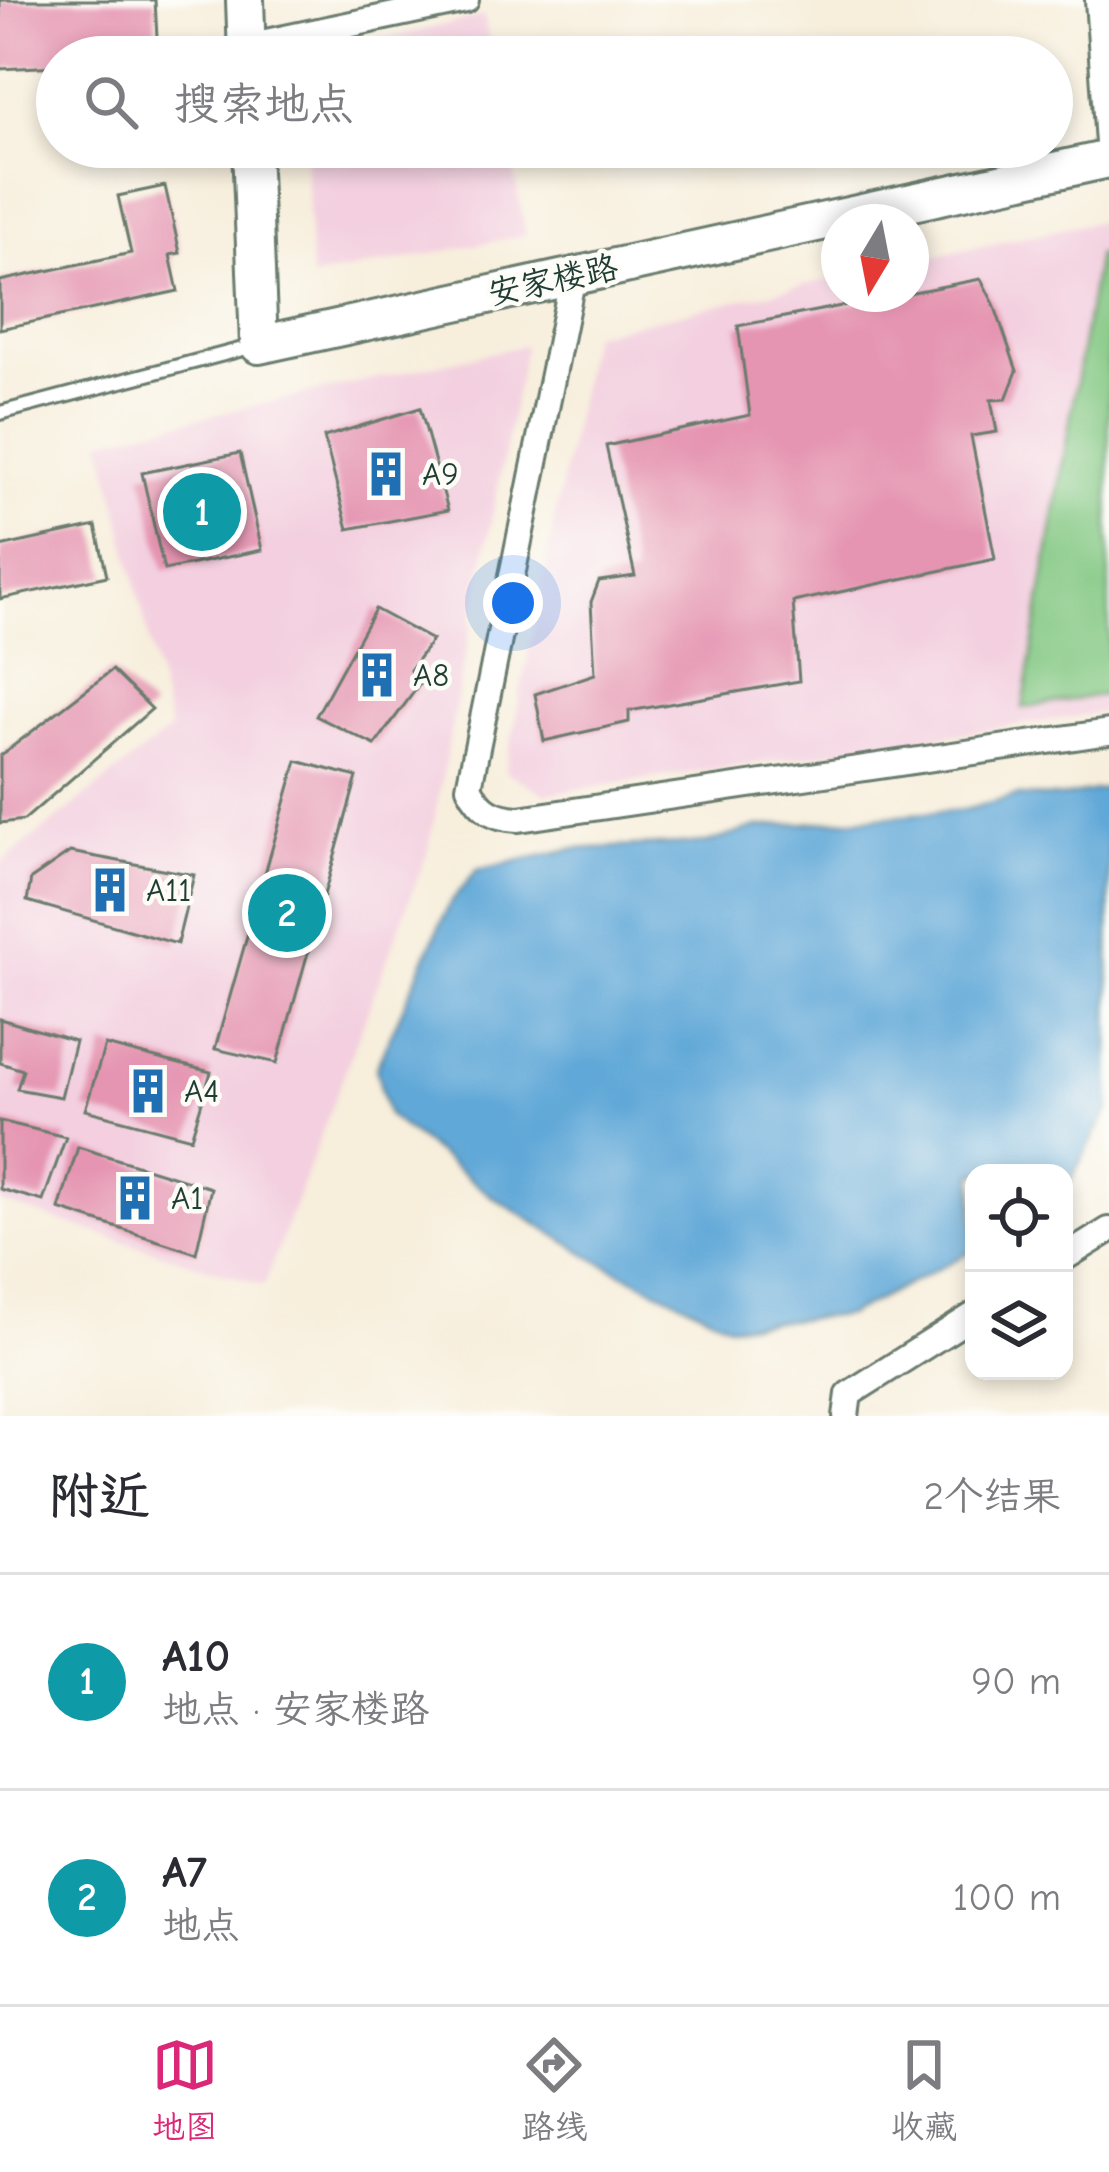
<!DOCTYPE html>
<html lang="zh">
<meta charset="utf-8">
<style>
:root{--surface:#fff;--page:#f7f7f7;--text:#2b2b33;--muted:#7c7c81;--line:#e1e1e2;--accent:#db2777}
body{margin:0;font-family:"Comic Neue","LXGW WenKai TC",sans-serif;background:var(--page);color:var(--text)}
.controls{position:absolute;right:36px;bottom:36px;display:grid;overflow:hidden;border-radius:24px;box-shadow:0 6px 18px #0003}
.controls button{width:108px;height:108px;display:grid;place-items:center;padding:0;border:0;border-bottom:3px solid var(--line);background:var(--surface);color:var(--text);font:60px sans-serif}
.compass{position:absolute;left:821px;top:204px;width:108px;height:108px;border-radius:50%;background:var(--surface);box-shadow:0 6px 18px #0003;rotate:190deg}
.you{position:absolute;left:513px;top:603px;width:42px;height:42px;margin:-30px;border:9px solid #fff;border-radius:50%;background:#1a73e8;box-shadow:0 0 0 18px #1a73e833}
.badge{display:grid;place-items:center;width:78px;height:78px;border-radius:50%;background:var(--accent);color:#fff;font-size:39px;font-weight:700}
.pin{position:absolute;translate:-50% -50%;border:6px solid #fff;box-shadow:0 3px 12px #0006}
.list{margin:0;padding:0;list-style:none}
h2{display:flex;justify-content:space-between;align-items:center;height:156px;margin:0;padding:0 48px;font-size:51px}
h2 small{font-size:39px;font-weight:400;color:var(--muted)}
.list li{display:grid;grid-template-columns:78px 1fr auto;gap:36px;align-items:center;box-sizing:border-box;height:216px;padding:0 48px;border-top:3px solid var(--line)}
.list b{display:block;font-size:45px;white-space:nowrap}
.list p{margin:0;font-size:39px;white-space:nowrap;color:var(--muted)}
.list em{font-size:39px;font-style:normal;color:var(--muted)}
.icon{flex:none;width:66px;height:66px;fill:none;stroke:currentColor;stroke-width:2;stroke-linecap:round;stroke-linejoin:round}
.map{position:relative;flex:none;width:1109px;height:1416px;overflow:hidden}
.search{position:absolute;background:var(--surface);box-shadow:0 6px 18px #0003;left:36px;right:36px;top:36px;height:132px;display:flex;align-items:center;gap:30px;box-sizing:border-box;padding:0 42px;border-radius:66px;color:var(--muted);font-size:45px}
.sheet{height:588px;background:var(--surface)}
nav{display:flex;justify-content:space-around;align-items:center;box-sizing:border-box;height:168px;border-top:3px solid var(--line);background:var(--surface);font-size:33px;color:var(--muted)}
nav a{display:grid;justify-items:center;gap:6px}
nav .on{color:var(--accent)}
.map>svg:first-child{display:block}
.built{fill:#f3cfdf}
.green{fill:#82c782;stroke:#50825b;stroke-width:3}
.water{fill:#61a8d8;stroke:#407286;stroke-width:3}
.building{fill:#e594b1}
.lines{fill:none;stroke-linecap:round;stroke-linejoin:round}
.lane-casing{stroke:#6b7b6e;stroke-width:18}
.street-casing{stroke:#6b7b6e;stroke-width:30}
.secondary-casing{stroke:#6b7b6e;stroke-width:42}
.lane{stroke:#fff;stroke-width:12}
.street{stroke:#fff;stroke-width:24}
.secondary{stroke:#fff;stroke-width:36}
.labels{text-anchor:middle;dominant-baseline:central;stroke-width:9;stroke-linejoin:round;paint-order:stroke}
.street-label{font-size:33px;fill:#1f3d34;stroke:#fdfcf7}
.poi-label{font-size:33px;fill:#1f3d34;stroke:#fdfcf7;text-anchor:start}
</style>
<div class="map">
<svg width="1109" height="1416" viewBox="0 0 1109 1416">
<rect width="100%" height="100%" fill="#fdfcf7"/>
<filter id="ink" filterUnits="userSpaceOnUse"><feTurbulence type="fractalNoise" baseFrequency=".00833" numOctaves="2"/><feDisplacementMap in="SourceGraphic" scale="24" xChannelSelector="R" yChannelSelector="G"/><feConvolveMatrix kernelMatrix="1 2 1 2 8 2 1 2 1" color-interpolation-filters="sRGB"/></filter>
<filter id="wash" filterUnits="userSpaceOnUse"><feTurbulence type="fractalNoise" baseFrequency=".004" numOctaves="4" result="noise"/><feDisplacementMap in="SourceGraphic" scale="48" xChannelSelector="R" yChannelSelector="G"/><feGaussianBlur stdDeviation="2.7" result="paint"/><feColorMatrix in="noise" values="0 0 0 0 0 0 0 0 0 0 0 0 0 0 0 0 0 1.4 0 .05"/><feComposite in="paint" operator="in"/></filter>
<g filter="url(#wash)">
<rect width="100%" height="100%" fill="#f7eedb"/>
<g class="built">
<path d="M484,16l8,41h-188z"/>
<path d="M305,147h204l17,88 -215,43z"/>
<path d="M1109,219v493l-564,82 -40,-22 86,-438 248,-57v17h72v-33z"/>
<path d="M525,345l-97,506 -164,435 -264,-84v-338l170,-134 -68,-290z"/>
</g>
<path class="green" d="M1109,253v441l-86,14 74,-453z"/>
<path class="water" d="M1109,788v321l-45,83v-19h-90v77l-126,65 -118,10 -132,-64 -105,-64 -105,-82 -12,-47 74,-165 27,-33 94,-21 136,-6 50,-16 207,-17 53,-14 46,1z"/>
<g id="blocks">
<g class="building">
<path d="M0,0h155l3,57h-101v9l-57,3z"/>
<path d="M165,186l15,67 -10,2 8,36 -178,38v-48l131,-28 -13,-57z"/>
<path d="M981,279l13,25 23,67 -11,28 -15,1 6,32 -26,4 24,123 -202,43 6,79 -170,30v11l-85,19 -9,-47 60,-20 -4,-72 8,-21 36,-5 -29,-130 144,-31 -12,-89z"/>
<path d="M420,408l28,102 -100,19 -24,-92z"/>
<path d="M240,453l22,97 -98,20 -22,-97z"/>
<path d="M96,526l11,50 -107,23v-52z"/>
<path d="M375,609l57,31 -22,30 12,11 -47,64 -59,-29z"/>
<path d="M112,670l40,39 -128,111 -24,3v-67z"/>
<path d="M297,761l60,16 -80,286 -62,-14z"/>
<path d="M70,852l124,23 -17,69 -150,-43 4,-22z"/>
<path d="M0,1019l75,22 -14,56 -44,-8 6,-19 -23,-7z"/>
<path d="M105,1045l106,27 -20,66 -106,-28z"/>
<path d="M0,1121l66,16 -23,64 -43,-12z"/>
<path d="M78,1147l133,41 -15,65 -137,-44z"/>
</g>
</g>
</g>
<g filter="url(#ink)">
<use href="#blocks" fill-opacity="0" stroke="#6b7b6e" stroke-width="3"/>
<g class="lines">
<g class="lane-casing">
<path id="lane" d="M0,413l258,-68"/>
</g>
<g class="street-casing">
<g id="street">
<path d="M1098,0l11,158"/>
<path d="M247,46l219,-46"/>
<path d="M573,276l-104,511c12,23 25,31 50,32l590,-87"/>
<path d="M1064,1258l45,-28"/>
<path d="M846,1416l3,-22 125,-79"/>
</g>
</g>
<g class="secondary-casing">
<g id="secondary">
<path d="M245,0l2,57"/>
<path d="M251,147l8,198 850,-186"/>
</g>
</g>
<use href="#lane" class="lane"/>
<use href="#street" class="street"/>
<use href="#secondary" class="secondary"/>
</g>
</g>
<defs>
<g id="building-bare" transform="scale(3.6)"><path d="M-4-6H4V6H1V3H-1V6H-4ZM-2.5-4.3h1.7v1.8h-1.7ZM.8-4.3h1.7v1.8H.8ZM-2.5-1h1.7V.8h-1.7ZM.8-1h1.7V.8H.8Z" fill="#1f6fb2" stroke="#fdfcf7" stroke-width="2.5" paint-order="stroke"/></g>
</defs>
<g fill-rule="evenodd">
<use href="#building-bare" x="386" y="474"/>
<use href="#building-bare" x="377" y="675"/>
<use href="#building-bare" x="110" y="890"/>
<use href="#building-bare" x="148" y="1091"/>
<use href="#building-bare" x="135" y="1198"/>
</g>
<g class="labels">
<g class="street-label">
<text transform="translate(553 280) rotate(-12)">安家楼路</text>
</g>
<g class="poi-label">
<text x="422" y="474">A9</text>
<text x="413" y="675">A8</text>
<text x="146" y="890">A11</text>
<text x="184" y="1091">A4</text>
<text x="171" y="1198">A1</text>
</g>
</g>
</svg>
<div class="controls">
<button><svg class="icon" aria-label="locate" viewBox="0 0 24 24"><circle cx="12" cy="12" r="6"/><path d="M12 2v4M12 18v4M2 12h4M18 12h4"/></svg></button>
<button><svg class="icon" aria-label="layers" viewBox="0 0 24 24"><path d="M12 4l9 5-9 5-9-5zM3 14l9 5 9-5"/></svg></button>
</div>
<svg class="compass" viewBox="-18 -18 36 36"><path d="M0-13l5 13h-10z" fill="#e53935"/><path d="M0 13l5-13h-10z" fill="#7c7c81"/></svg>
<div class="you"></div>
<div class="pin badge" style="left:202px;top:512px;background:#0f9aa8">1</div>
<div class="pin badge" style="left:287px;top:913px;background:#0f9aa8">2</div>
<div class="search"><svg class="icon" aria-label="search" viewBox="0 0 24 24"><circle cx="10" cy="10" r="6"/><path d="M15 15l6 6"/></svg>搜索地点</div>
</div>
<section class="sheet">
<h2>附近<small>2个结果</small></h2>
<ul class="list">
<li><span class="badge" style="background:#0f9aa8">1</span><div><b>A10</b><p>地点 · 安家楼路</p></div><em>90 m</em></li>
<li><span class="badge" style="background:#0f9aa8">2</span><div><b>A7</b><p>地点</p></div><em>100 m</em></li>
</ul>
</section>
<nav>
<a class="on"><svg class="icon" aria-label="map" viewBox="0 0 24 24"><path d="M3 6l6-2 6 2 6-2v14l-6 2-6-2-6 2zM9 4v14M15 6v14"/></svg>地图</a>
<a><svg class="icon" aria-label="directions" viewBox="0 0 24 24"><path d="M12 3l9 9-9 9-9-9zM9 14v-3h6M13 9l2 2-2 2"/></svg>路线</a>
<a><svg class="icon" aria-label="saved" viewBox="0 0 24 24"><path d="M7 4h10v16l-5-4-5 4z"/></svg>收藏</a>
</nav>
